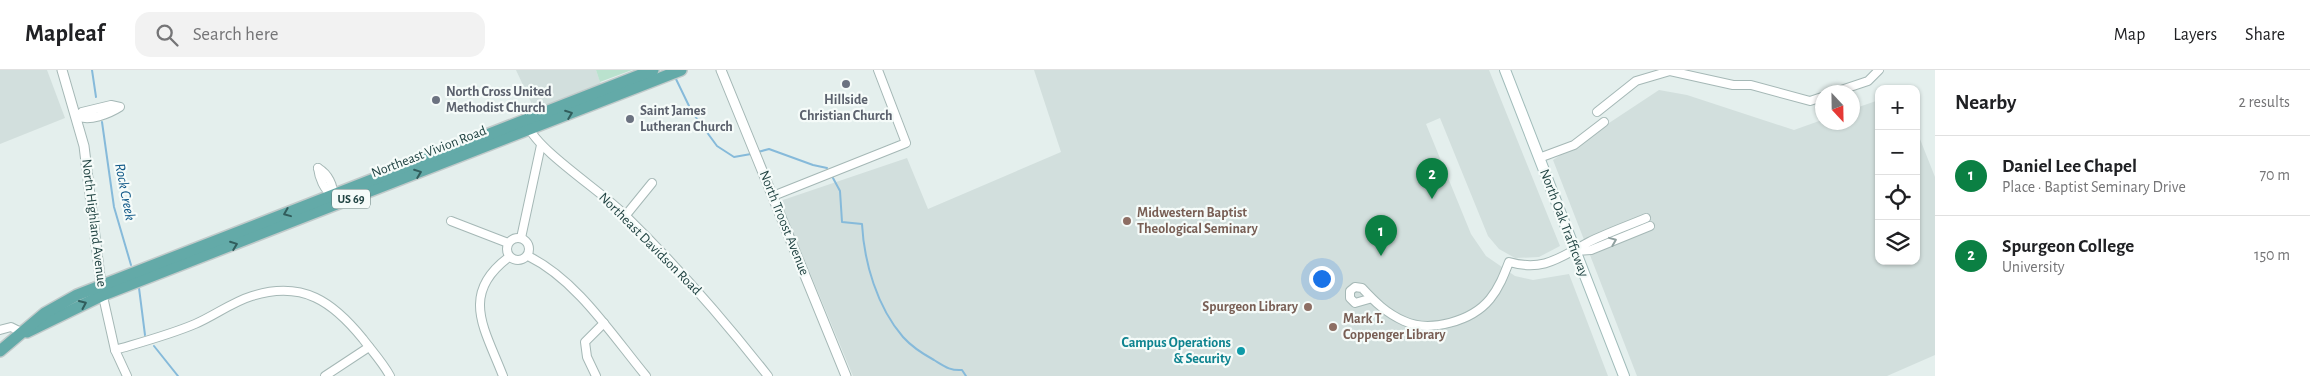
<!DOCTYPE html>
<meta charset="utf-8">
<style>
:root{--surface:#fff;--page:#f2f2f2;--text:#202124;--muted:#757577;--line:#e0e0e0;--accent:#0b8043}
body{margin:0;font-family:"Alegreya Sans",sans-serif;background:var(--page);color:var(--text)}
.controls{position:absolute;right:15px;top:15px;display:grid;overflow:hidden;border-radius:10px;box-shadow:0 1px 4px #0004}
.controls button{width:45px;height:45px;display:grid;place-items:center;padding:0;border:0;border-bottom:1px solid var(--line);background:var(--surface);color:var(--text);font:25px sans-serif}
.compass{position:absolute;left:1815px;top:15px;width:45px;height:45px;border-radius:50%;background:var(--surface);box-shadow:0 1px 4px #0004;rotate:158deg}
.you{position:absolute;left:1321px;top:208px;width:18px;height:18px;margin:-12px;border:4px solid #fff;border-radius:50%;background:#1a73e8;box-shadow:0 0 0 8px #1a73e833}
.badge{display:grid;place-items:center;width:32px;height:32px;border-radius:50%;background:var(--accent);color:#fff;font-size:16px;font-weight:700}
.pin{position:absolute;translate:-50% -41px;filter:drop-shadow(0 1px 2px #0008)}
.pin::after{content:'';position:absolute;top:26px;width:18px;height:15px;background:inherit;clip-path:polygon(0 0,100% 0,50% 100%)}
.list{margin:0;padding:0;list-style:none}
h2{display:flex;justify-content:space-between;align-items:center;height:65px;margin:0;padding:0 20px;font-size:21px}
h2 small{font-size:16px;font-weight:400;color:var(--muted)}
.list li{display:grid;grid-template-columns:32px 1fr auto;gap:15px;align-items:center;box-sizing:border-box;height:80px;padding:0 20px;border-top:1px solid var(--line)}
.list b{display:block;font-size:19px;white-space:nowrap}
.list p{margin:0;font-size:16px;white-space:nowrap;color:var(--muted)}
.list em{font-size:16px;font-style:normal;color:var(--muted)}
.icon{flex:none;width:28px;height:28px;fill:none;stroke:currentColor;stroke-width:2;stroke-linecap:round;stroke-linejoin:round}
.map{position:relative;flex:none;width:1935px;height:306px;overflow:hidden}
header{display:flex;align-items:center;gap:30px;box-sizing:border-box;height:70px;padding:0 25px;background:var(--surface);border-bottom:1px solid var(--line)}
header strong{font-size:24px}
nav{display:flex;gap:28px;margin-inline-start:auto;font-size:18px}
.search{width:350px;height:45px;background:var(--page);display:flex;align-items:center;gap:12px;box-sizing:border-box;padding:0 18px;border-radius:15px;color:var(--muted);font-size:19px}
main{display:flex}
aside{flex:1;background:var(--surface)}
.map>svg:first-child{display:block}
.built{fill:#d2dfdd}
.green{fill:#bae2ce}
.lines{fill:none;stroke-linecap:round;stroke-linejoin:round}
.stream{stroke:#86bada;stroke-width:2}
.minor-casing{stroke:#a5b8b6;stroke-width:10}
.tertiary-casing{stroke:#a5b8b6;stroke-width:11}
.secondary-casing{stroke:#a1bcba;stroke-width:12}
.primary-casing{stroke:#c1caca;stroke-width:14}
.minor{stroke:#fff;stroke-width:8}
.tertiary{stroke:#fff;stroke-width:9}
.secondary{stroke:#fff;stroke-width:10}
.primary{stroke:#63aaa8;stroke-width:11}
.oneway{stroke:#315d5c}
.oneway2{stroke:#90a1a0}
.worship-dot{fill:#6b7280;stroke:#f5fbf9;stroke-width:2}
.education-dot{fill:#8d6e63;stroke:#f5fbf9;stroke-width:2}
.culture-dot{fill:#0f9aa8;stroke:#f5fbf9;stroke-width:2}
.labels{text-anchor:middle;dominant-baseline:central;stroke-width:4.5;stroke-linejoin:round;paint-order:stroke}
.shield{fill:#f5fbf9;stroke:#607a79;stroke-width:1}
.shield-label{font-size:12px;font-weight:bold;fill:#204342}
.worship-label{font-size:14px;font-weight:bold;fill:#5b616d;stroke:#f5fbf9;text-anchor:start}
.street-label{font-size:14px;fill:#204342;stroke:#f5fbf9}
.education-label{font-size:14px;font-weight:bold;fill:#785e54;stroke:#f5fbf9;text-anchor:start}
.culture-label{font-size:14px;font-weight:bold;fill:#0d838f;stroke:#f5fbf9;text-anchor:end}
.water-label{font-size:15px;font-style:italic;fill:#125988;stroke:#f5fbf9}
</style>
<header>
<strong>Mapleaf</strong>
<div class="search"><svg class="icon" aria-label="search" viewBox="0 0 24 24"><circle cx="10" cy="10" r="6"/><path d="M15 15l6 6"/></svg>Search here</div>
<nav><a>Map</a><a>Layers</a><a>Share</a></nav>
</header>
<main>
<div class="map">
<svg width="1935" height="306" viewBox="0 0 1935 306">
<rect width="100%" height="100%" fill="#e4efed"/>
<g class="built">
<path d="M0,0h47l18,48 -65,26z"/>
<path d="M516,0h80l6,17 -66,26z"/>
<path d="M1034,0h455l71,176 -21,11 -24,1 -16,-9 -11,-13 -48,-118 -14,6 45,110 15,22 29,20 18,4 36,-6 39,102h-755l-73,-175 127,-43 21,51 133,-57z"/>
<path d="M1659,20l28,5 107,35 28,-10v2h30l1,-13 26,-9v161h37v-132l19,48v178l-48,21h-250l-84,-216z"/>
</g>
<path class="green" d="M596,0h36l-32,12z"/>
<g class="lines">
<g class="stream">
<path d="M92,0l4,27"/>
<path d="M675,7l15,31"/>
<path d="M695,46l22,30 17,11 17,-3"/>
<path d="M102,52l12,85 17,58"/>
<path d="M758,82l11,-3 44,16 14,3"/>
<path d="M833,108l7,13 2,31 20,2c2,38 15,83 41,113 9,10 20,17 31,23 10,6 16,11 28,10l4,6"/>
<path d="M139,218l6,47"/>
<path d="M154,276l24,30"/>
</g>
<g class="minor-casing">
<g id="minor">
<path d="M1835,22l33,-11 11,-11"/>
<path d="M111,35l9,2c-11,7 -31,15 -43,9l5,-4z"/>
<path d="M1597,42l39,-31 34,-10 63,14h18l59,16 12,-4"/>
<path d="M528,56c10,25 76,67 98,90 51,50 98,104 142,160"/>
<path d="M1539,88l35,-13 30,-23"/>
<path d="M318,98c10,6 16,17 15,29"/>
<path d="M318,98c1,9 6,23 15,27"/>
<path d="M773,126l133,-53 -28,-73"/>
<path d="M626,145l26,-32"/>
<path d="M451,151l57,22"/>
<circle cx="518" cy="179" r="11"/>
<path d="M521,168l20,-93"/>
<path d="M1576,181l15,-1 59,-24"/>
<path d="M528,186c49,24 84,79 118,120"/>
<path d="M102,222l13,58 12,26"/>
<path d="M1369,229l-14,4 -5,-5v-7l5,-4 7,1c13,14 24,25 42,33 26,12 68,0 86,-22 9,-11 14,-24 19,-37 35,10 51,-5 80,-20 18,-9 38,-16 57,-24"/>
<path d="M0,260l11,-3 12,6"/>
<path d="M115,280c27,-8 54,-15 80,-26 19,-8 37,-22 57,-28 51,-16 81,6 111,43 9,12 20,24 27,37"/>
<path d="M325,306l44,-29"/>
<path d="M503,306c-18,-47 -44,-82 6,-119"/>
<path d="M596,306l-9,-19 -2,-15 19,-19"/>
</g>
</g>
<g class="tertiary-casing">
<g id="tertiary">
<path d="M62,0l22,76 17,139"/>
<path d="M721,0l125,306"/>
</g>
</g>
<g class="secondary-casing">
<path id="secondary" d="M1505,0l119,306"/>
</g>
<g class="primary-casing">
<g id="primary">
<path d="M27,262l76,-37 578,-225"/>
<path d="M0,281l45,-38 32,-18 576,-225"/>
</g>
</g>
<use href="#minor" class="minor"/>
<use href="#tertiary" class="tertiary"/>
<use href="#secondary" class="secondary"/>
<use href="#primary" class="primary"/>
</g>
<defs><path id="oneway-chevron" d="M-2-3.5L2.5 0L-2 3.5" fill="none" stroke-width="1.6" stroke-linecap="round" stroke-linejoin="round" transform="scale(1.25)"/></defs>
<g class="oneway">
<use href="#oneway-chevron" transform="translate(569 44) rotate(-21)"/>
<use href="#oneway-chevron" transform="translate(418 103) rotate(-21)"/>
<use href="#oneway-chevron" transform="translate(287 143) rotate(158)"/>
<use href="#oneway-chevron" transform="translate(234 175) rotate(-21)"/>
<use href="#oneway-chevron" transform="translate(83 234) rotate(-24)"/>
</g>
<use class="oneway2" href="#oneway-chevron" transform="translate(1613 171) rotate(-22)"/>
<g class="worship-dot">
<circle cx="846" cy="14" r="5"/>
<circle cx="436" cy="30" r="5"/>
<circle cx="630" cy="49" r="5"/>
</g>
<g class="education-dot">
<circle cx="1127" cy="151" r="5"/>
<circle cx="1308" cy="237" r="5"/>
<circle cx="1333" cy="257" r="5"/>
</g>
<circle class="culture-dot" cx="1241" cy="281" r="5"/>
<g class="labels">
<rect class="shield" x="332" y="119.5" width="38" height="19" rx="4"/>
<g class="shield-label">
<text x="351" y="129">US 69</text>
</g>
<g class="worship-label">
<text x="446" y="22">North Cross United<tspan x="446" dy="16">Methodist Church</tspan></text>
<text x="846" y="30" text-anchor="middle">Hillside<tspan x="846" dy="16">Christian Church</tspan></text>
<text x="640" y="41">Saint James<tspan x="640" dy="16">Lutheran Church</tspan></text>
</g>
<g class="street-label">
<text transform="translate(429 82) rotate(-21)">Northeast Vivion Road</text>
<text transform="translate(94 153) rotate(83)">North Highland Avenue</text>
<text transform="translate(784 153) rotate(68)">North Troost Avenue</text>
<text transform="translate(1564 153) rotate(69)">North Oak Trafficway</text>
<text transform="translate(650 174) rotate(45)">Northeast Davidson Road</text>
</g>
<g class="education-label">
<text x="1137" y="143">Midwestern Baptist<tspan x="1137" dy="16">Theological Seminary</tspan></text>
<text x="1298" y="237" text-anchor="end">Spurgeon Library</text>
<text x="1343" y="249">Mark T.<tspan x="1343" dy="16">Coppenger Library</tspan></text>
</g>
<g class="culture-label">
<text x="1231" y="273">Campus Operations<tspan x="1231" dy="16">&amp; Security</tspan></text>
</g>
<g class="water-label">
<text transform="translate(125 122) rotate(79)">Rock Creek</text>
</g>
</g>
</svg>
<div class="controls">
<button>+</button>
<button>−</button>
<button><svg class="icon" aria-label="locate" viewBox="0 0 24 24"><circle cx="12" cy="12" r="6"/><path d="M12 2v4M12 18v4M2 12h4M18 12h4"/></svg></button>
<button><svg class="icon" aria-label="layers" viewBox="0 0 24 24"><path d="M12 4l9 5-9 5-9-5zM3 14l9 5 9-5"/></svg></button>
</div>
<svg class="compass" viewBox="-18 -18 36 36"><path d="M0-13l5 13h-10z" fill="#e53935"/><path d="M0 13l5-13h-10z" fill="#757577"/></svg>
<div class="you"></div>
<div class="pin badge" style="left:1381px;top:186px">1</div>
<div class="pin badge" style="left:1432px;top:129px">2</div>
</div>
<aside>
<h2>Nearby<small>2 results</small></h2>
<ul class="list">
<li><span class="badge">1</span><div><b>Daniel Lee Chapel</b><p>Place · Baptist Seminary Drive</p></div><em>70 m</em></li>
<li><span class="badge">2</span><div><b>Spurgeon College</b><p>University</p></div><em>150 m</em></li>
</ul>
</aside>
</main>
